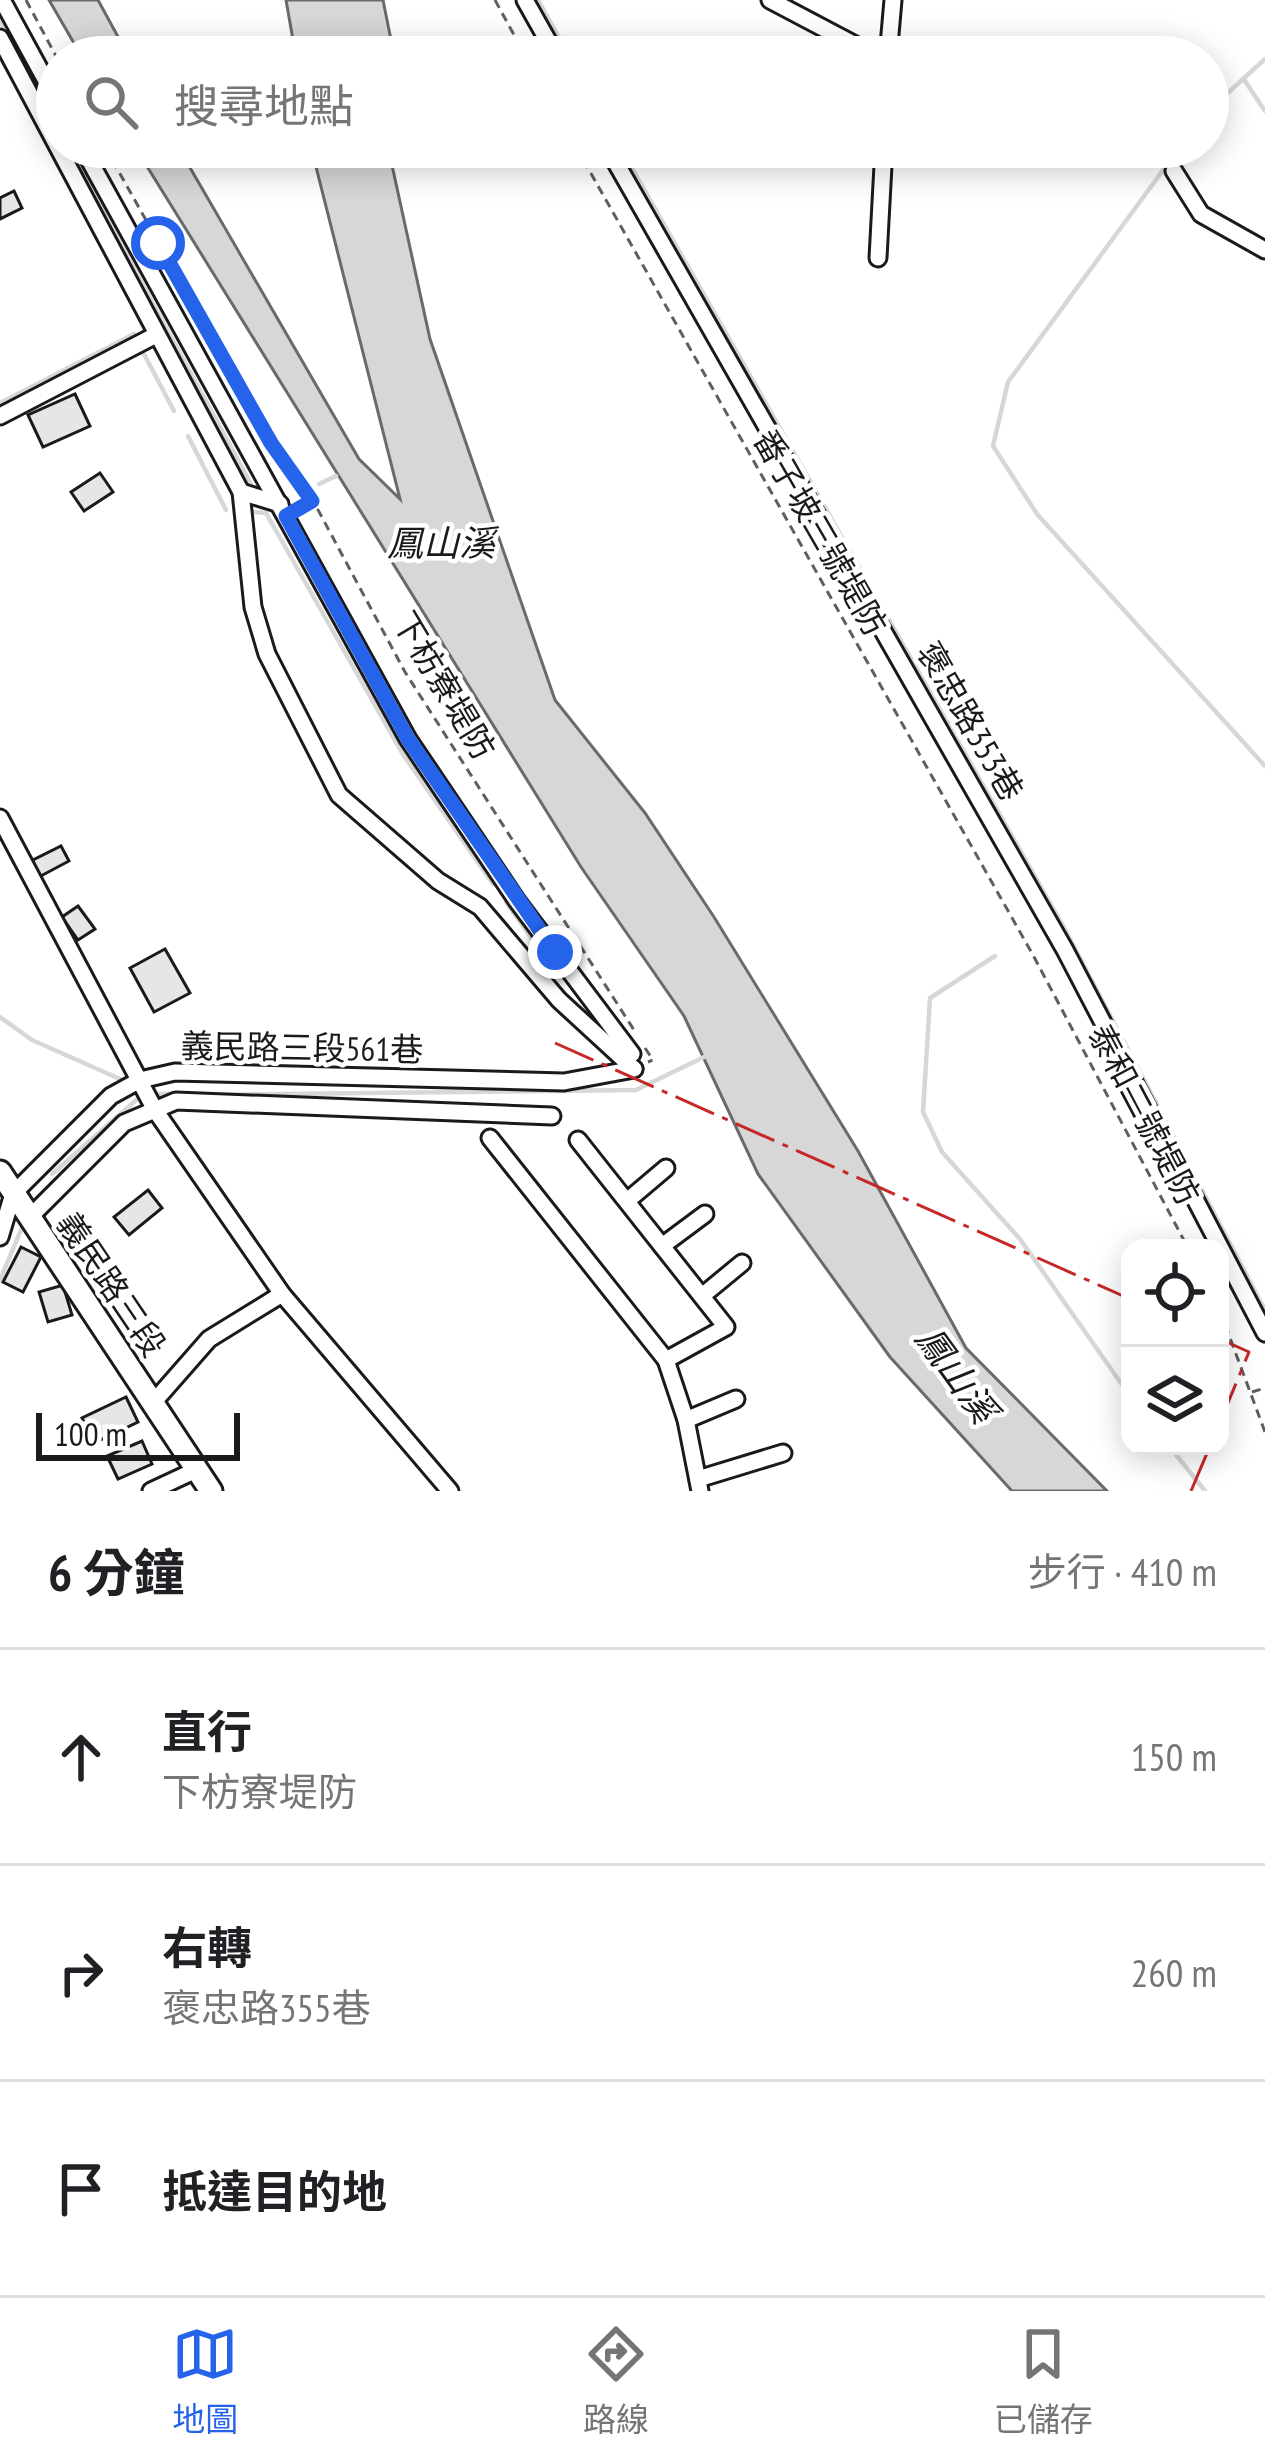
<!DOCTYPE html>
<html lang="zh-TW">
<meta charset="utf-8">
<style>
:root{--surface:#fff;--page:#f6f6f6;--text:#202124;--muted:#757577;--line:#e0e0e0;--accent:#2563eb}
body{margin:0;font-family:"PT Sans Narrow","Noto Sans TC",sans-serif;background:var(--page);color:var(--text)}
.controls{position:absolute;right:36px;bottom:36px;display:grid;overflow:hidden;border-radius:24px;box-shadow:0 6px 30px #0003}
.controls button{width:108px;height:108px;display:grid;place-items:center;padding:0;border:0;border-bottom:3px solid var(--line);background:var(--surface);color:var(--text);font:60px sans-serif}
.scale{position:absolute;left:36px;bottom:30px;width:204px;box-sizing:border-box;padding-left:12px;border:6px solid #1a1a1a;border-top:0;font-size:33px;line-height:42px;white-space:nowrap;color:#1a1a1a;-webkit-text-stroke:9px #fff;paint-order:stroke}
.stop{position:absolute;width:36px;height:36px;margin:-27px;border:9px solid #2563eb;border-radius:50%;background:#fff}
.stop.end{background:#2563eb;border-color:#fff;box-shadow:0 3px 12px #0008}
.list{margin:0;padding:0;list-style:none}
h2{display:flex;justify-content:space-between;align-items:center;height:156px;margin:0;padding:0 48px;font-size:51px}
h2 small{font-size:39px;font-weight:400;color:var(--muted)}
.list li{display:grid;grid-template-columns:78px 1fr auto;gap:36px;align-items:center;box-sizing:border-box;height:216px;padding:0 48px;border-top:3px solid var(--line)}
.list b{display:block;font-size:45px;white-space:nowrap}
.list p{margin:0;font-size:39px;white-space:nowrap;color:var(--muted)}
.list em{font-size:39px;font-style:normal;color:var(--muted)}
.icon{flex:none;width:66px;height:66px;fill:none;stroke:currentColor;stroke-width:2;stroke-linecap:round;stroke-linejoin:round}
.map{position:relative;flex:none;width:1265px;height:1491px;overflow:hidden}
.search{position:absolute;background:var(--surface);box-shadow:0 6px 30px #0003;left:36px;right:36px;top:36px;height:132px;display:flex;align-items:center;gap:30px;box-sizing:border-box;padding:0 42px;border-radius:66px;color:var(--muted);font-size:45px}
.sheet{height:804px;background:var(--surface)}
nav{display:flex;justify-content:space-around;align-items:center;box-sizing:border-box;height:168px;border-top:3px solid var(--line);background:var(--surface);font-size:33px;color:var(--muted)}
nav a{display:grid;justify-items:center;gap:6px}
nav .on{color:var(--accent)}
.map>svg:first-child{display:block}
.water{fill:#d7d7d7;stroke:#6a6a6a;stroke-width:3}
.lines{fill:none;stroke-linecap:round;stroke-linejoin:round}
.stream{stroke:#d7d7d7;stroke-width:4.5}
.building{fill:#e6e6e6;stroke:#1a1a1a;stroke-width:3}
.minor-casing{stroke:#1a1a1a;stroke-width:21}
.major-casing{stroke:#1a1a1a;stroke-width:27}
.path{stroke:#5f5f5f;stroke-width:3;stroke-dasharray:9 6;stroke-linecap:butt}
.minor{stroke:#fff;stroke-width:15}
.major{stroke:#fff;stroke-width:21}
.power{stroke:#c62828;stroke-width:3;stroke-dasharray:42 9 6 9;stroke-linecap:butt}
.route{stroke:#2563eb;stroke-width:15}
.labels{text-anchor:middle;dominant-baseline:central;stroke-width:9;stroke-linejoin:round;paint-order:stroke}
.street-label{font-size:33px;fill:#1a1a1a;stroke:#fff}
.water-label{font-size:36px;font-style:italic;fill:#1a1a1a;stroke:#fff}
</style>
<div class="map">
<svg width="1265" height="1491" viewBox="0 0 1265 1491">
<rect width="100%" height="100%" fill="#fff"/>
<g class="water">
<path d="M49,0h49l31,57h-47z"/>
<path d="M286,0h97l9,45 -5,12h-91z"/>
<path d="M135,147h43l181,312 41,40 -89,-352h77l42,192 125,361 90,113 69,104 144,234 108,197 141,143h-95l-122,-134 -132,-183 -74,-158 -103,-149z"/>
</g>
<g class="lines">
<g class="stream">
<path d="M538,0l32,57"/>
<path d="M0,20l57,106"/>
<path d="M1245,81l20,30"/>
<path d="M1208,111l57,-52"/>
<path d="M68,147l183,337"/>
<path d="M620,147l442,777 203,386"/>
<path d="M1180,147l-172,235 -15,64 44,68 228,252"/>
<path d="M144,354l30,57"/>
<path d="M0,403l134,-69"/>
<path d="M188,436l38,74"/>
<path d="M319,484l17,-8"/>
<path d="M254,512l12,1 136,240 91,131"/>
<path d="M506,902l29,41"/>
<path d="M995,956l-65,42 -7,114 19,40 78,87 110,157"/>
<path d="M0,1017l32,23 88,39"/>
<path d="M153,1094h25"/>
<path d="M195,1095l441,-5 68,-33"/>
<path d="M52,1174l90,-79"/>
<path d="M0,1280l23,-55"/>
<path d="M1169,1446l36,45"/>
</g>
</g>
<g class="building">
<path d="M14,191l8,17 -22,11v-21z"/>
<path d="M75,394l15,32 -47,21 -15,-32z"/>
<path d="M100,473l13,19 -29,19 -13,-19z"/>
<path d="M61,846l8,15 -32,17 -8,-16z"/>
<path d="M78,906l17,23 -17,11 -16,-23z"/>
<path d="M165,949l25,44 -36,19 -24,-44z"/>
<path d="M148,1190l14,18 -33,27 -15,-18z"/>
<path d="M21,1247l20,10 -18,35 -20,-10z"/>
<path d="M63,1285l9,30 -24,7 -9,-30z"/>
<path d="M126,1397l12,25 -44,21 -12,-25z"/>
<path d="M142,1441l10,23 -34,15 -11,-23z"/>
</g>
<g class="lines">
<g class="minor-casing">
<g id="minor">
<path d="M2,0l55,101"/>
<path d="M525,0l32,57"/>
<path d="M770,0l108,57"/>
<path d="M0,38l241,454 12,115 14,47 72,141 99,86 42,26 79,93 75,69"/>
<path d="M888,57l5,-57"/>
<path d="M82,147l326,592 109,162 115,153"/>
<path d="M607,147l458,803 200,383"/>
<path d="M1174,171l27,43 64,36"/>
<path d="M878,258l6,-111"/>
<path d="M0,416l154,-80"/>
<path d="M241,492l39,12"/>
<path d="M0,818l155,292 127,184 168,197"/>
<path d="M490,1138l176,222 20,60 14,71"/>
<path d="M578,1140l148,187 -60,33"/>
<path d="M627,1201l39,-33"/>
<path d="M29,1218l95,-95 52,-22 376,15"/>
<path d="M0,1237l13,-43 98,-98 29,-16 35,-8 389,10 70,-13"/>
<path d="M662,1246l43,-32"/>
<path d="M702,1296l40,-33"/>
<path d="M152,1404l57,-65 73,-45"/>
<path d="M686,1420l50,-21"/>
<path d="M698,1479l85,-26"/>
<path d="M151,1491l45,-21"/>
</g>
</g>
<g class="major-casing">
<path id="major" d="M0,1172l211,319"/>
</g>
<g class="path">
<path d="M26,0l31,58"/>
<path d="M495,0l31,57"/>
<path d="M105,147l166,296 46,65 88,164 229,358"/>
<path d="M576,147l457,808 155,293"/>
<path d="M645,1048l8,12 -5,2"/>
<path d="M1220,1311l45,121"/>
<path d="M1252,1392l13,-4"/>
</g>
<use href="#minor" class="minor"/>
<use href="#major" class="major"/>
<g class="power">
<path d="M555,1043l575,256"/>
<path d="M1220,1339l29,13 -29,70"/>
<path d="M1191,1491l19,-45"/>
</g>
</g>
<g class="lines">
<path class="route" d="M158,243l113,200 41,58 -26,15 122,223 147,213"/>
</g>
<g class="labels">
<g class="street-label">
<text transform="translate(821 532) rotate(60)">番子坡三號堤防</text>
<text transform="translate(445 685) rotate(59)">下枋寮堤防</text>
<text transform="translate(971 721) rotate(60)">褒忠路353巷</text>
<text transform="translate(302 1047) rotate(1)">義民路三段561巷</text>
<text transform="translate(1145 1114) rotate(62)">泰和二號堤防</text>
<text transform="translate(112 1284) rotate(56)">義民路三段</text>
</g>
<g class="water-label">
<text x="441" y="542">鳳山溪</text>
<text transform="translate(957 1374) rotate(54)">鳳山溪</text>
</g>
</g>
</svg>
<div class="controls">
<button><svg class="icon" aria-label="locate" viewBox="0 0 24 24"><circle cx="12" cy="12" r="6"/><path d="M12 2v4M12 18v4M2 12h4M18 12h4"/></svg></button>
<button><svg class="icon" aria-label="layers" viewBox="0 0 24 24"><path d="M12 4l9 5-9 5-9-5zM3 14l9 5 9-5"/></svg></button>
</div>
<div class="scale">100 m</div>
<div class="stop" style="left:158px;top:243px"></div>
<div class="stop end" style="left:555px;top:952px"></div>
<div class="search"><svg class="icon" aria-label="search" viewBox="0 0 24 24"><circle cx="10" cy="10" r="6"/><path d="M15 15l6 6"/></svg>搜尋地點</div>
</div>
<section class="sheet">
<h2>6 分鐘<small>步行 · 410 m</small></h2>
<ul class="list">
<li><svg class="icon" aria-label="ahead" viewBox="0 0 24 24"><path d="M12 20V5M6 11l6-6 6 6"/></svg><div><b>直行</b><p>下枋寮堤防</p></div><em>150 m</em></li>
<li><svg class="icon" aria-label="right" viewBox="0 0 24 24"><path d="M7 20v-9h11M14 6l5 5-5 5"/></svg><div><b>右轉</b><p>褒忠路355巷</p></div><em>260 m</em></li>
<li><svg class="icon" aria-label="arrive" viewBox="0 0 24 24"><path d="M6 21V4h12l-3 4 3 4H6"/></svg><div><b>抵達目的地</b></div></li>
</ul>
</section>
<nav>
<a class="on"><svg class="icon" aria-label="map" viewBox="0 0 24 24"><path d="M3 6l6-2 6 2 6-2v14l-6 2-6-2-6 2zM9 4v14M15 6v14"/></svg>地圖</a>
<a><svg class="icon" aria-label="directions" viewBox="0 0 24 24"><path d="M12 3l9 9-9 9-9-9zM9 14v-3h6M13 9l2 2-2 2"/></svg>路線</a>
<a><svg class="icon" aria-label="saved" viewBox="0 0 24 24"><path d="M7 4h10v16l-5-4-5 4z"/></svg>已儲存</a>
</nav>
